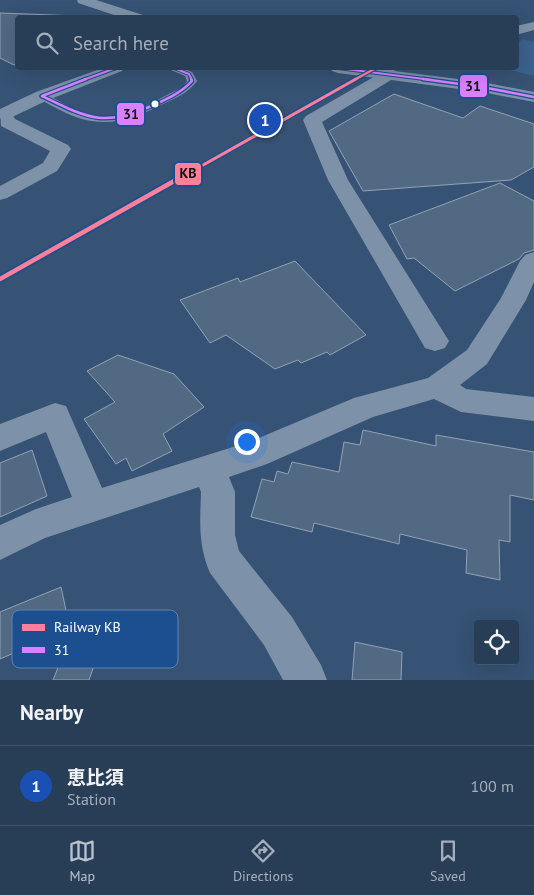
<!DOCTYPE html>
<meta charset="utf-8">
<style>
:root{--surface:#283e57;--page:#344961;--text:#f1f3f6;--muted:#a5aeba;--line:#44576d;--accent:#b9c2ce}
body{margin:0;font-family:"PT Sans","Noto Sans JP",sans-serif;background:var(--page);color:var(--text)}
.controls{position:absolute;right:15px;bottom:15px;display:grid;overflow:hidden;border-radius:5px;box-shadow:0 5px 20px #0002}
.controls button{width:45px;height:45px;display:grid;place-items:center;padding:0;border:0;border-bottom:1px solid var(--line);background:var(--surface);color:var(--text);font:25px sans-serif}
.you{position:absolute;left:246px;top:441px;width:18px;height:18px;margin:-12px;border:4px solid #fff;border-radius:50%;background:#1a73e8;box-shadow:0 0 0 8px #1a73e833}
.badge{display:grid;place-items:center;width:32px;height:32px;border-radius:50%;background:var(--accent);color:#fff;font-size:16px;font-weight:700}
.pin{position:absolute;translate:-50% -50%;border:2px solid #fff;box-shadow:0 1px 5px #0006}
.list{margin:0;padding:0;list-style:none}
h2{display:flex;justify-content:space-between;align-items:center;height:65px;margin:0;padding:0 20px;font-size:21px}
h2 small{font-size:16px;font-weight:400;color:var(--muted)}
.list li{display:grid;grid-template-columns:32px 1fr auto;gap:15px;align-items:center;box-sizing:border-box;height:80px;padding:0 20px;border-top:1px solid var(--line)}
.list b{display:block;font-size:19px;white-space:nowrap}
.list p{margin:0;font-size:16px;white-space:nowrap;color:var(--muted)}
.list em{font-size:16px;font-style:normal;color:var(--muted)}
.icon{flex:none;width:28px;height:28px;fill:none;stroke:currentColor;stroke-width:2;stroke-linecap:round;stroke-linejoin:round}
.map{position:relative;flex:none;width:534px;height:680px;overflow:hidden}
.search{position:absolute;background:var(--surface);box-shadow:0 5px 20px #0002;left:15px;right:15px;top:15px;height:55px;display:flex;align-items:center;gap:12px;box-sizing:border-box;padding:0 18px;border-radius:5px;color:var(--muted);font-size:19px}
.sheet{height:145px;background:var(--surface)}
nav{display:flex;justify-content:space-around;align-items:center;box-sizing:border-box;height:70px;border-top:1px solid var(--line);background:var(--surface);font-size:14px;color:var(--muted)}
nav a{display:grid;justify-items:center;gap:2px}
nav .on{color:var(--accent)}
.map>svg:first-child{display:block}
.water{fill:#3b618d}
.building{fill:#526984;stroke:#92a2b6}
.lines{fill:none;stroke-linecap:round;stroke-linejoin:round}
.service{fill:#7d92a8;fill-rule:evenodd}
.minor{fill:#7d92a8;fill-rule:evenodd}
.tertiary{fill:#7d92a8;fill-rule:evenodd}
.bus-1-far1-casing{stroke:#1b4f8f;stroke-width:4}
.bus-1-casing{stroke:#1b4f8f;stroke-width:5}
.bus-1-far1{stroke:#d880ff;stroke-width:2}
.bus-1{stroke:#d880ff;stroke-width:2.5}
.rail-1-far2-casing{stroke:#1b4f8f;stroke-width:4.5}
.rail-1-far1-casing{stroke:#1b4f8f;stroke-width:5.5}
.rail-1-casing{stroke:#1b4f8f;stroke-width:8}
.rail-1-far2{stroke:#ff8098;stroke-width:2.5}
.rail-1-far1{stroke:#ff8098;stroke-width:3}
.rail-1{stroke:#ff8098;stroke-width:4.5}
.bus-dot{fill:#fff;stroke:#1b4f8f;stroke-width:2}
.key{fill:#1b4f8f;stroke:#5f84b1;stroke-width:1}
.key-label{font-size:14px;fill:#fff}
.line-badge{stroke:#1b4f8f;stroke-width:2}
.pale-badge-label{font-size:14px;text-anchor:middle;font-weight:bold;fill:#111}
</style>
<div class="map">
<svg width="534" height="680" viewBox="0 0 534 680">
<rect width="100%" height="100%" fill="#365274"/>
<path class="water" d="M523,39l11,3v34l-32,-8h14l1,-25z"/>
<g class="building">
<path d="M0,13l78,3 -60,2v44l-4,3 -14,-7z"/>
<path d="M394,94l69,24 17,-12 54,18v43l-23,13 -148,11 -34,-60z"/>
<path d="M500,183l34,18v49l-10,3 -5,6 -64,32 -41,-33 -7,1 -18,-34z"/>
<path d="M295,261l71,74 -36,20 -3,-3 -26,11 -3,-3 -23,9 -49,-34 -16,8 -30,-43 58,-22 2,4z"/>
<path d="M118,355l56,19 30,33 -41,27 9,17 -40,20 -6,-13 -10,6 -32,-45 31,-17 -28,-31z"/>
<path d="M363,430l73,16v-11l98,17v48l-24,-5v47l-11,-2 1,40 -34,-7 1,-23 -67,-16 -1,10 -85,-21 -2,9 -61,-15 11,-38 12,3 3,-11 11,3 4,-12 47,10 5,-30 16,3z"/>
<path d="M32,450l15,46 -47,21v-54z"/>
<path d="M61,587l9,42 -70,30v-47z"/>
<path d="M106,631l-17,49h-36l14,-35z"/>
<path d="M355,642l47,10 -1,28h-49z"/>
</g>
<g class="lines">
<path class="service" d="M170,68h11l11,4 5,9c-9,12 -21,17 -34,23 -38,19 -64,26 -103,6 -7,-4 -17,-8 -23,-14l1,-2h8c14,7 29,18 45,21 32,8 64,-15 92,-28l4,-6 -2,-5 -14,-6z"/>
<g class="minor">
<path d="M534,22v8l-18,5v-9z"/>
<path d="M390,69l6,2 2,3 -2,3 -74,45 26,58 101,161 -4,7 -10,3 -10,-3 -97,-168 -25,-60 3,-4 78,-45z"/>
<path d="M4,109l6,1 5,9 53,26 3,4 -14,22 -50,27 -7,2v-14l43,-23 7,-12 -49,-25 -1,-16z"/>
<path d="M534,252v30l-8,18 -39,64 -27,21 6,4 68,8v24l-73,-9 -27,-13 -61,18 -106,47 -38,13 6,15v43l4,16 53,66 29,48 6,15h-44l-19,-35 -54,-72c-12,-29 -10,-51 -9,-81l-2,-5 -154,51 -45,22v-35l36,-16 36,-12 -26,-65 -46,19v-27l55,-21 11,3 36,82 147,-46 105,-44 74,-20 39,-28 34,-52 19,-37 5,-6z"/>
</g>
<g class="tertiary">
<path d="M77,0h19l47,15 1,3h-21l-45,-15z"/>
<path d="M103,68h21l-2,3 -74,29 -38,18h-10v-9l36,-17z"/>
<path d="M330,68h40l112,14 52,10v10l-52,-10 -144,-19 -6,-2z"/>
</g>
<g class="bus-1-far1-casing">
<g id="bus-1-far1">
<path d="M174,68l15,6 3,6"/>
<path d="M338,68l94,12"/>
<path d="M83,80l33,-12"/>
</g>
</g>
<g class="bus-1-casing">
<g id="bus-1">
<path d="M423,79l59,8 52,10"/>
<path d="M42,96c49,24 62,31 114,8 13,-6 26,-12 36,-23l-1,-2"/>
<path d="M42,96l44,-17"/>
</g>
</g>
<use href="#bus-1-far1" class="bus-1-far1"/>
<use href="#bus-1" class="bus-1"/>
<g class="rail-1-far2-casing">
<path id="rail-1-far2" d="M354,80l22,-12"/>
</g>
<g class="rail-1-far1-casing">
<path id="rail-1-far1" d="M173,182l183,-103"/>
</g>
<g class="rail-1-casing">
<path id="rail-1" d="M0,279l176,-99"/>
</g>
<use href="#rail-1-far2" class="rail-1-far2"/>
<use href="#rail-1-far1" class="rail-1-far1"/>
<use href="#rail-1" class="rail-1"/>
</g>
<circle class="bus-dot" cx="155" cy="104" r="4.5"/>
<rect x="12" y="610" width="166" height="58" rx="8" class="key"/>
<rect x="22" y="624" width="23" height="7" fill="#ff8098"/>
<rect x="22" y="647" width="23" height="6" fill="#d880ff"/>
<g class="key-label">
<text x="54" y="632">Railway KB</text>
<text x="54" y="655">31</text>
</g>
<g class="line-badge">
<rect x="459" y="74" width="29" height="24" rx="5" fill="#d880ff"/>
<rect x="116" y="102" width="29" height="24" rx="5" fill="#d880ff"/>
<rect x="174" y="162" width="28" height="24" rx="5" fill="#ff8098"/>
</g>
<g class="pale-badge-label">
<text x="473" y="91">31</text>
<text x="131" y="119">31</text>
<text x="188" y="178">KB</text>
</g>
</svg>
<div class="controls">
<button><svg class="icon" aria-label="locate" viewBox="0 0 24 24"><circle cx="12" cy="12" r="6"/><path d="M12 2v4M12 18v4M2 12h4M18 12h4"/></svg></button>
</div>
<div class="you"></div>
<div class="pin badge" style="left:265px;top:120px;background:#1a4fb4">1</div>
<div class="search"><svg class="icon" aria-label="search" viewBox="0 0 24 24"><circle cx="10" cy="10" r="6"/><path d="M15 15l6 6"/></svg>Search here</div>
</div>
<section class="sheet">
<h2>Nearby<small></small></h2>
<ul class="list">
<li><span class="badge" style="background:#1a4fb4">1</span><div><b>恵比須</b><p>Station</p></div><em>100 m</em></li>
</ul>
</section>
<nav>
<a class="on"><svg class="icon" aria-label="map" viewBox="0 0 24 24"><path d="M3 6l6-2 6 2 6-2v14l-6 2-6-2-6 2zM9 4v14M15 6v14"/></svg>Map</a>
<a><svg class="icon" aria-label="directions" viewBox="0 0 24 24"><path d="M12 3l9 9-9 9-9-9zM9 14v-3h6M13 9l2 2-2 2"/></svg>Directions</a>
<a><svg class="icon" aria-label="saved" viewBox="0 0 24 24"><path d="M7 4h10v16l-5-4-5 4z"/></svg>Saved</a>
</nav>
